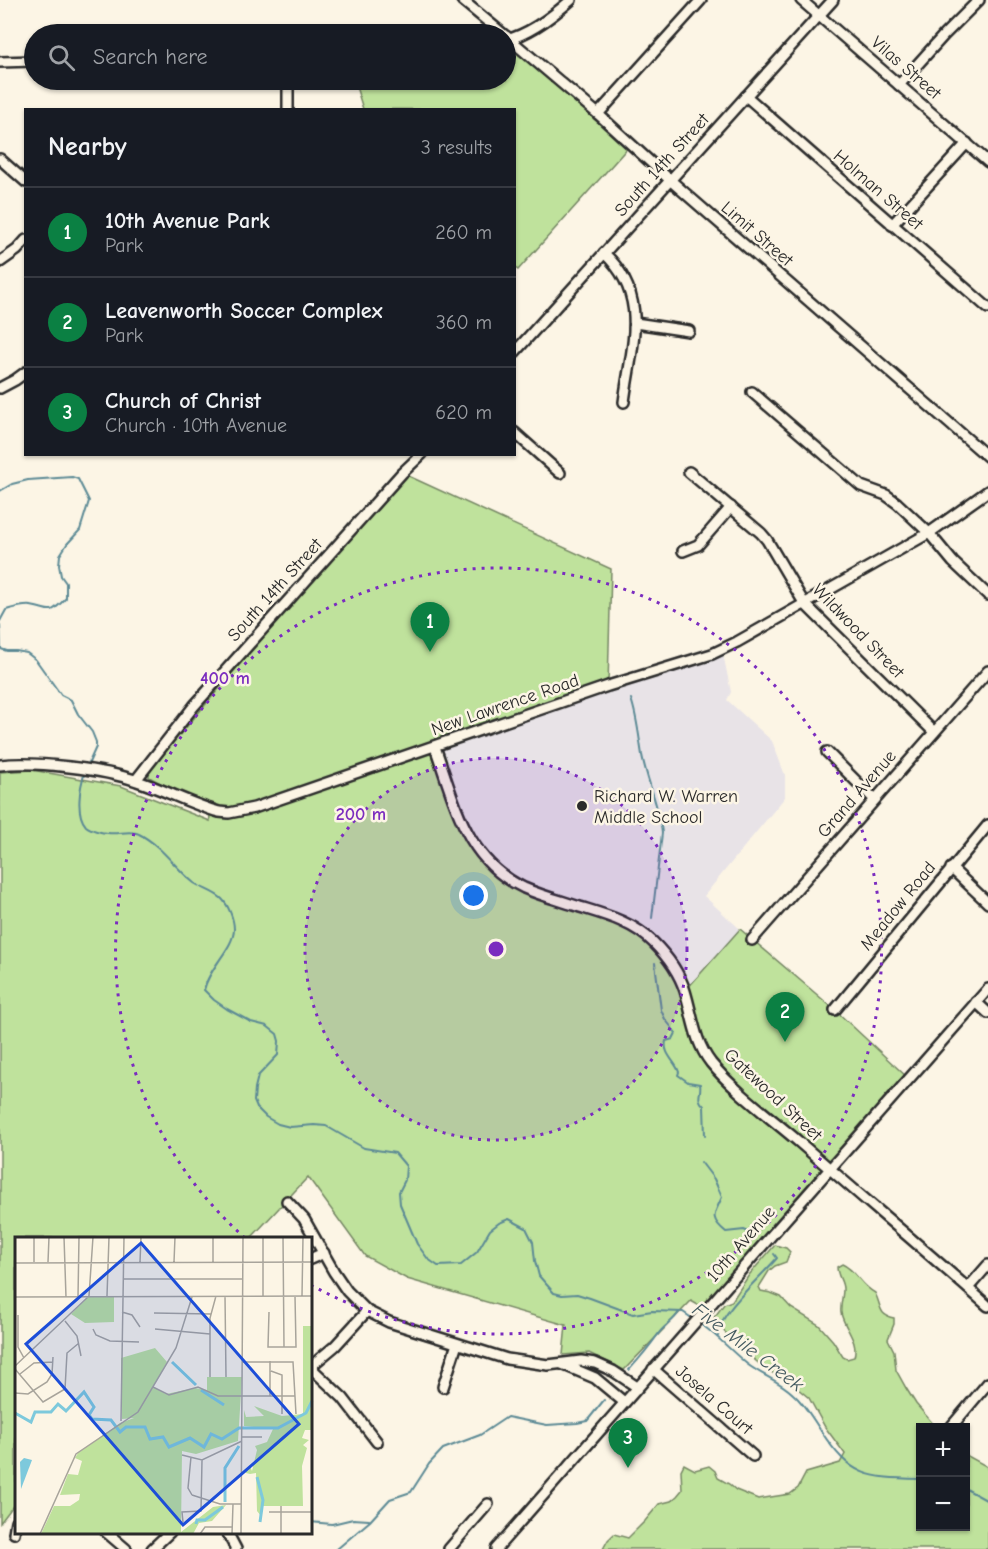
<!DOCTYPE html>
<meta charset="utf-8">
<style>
:root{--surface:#171b24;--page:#20242c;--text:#f1f3f6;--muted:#9ea1a6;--line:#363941;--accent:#0b8043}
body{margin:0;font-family:"Comic Neue",sans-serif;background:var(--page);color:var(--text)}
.controls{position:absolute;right:18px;bottom:18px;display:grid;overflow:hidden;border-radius:0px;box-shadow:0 2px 4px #0004}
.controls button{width:54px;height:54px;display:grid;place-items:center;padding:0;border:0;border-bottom:2px solid var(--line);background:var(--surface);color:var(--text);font:30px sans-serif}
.you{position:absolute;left:474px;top:896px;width:21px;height:21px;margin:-15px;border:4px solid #fff;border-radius:50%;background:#1a73e8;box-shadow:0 0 0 9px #1a73e833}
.badge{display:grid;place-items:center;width:39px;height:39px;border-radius:50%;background:var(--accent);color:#fff;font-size:20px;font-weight:700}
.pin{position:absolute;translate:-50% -50px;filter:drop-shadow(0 2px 3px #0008)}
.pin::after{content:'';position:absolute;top:32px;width:21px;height:18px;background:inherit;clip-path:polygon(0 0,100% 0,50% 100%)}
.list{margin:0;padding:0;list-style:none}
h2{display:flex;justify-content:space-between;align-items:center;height:78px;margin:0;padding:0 24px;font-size:26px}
h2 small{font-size:20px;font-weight:400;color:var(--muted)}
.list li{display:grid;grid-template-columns:39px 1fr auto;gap:18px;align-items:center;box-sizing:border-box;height:90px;padding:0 24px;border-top:2px solid var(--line)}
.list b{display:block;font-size:22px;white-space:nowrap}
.list p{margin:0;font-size:20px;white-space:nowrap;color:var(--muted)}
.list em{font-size:20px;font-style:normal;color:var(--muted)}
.icon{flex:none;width:33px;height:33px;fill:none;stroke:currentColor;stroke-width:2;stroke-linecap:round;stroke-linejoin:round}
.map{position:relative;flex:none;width:988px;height:1549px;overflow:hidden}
.search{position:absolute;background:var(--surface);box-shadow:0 2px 4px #0004;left:24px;top:24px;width:492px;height:66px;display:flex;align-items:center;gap:15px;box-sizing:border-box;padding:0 21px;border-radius:33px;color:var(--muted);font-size:22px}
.panel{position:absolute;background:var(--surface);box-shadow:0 2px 4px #0004;left:24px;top:108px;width:492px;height:348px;border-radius:0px}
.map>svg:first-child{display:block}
.built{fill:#e8e3e7}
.green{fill:#bfe29c;stroke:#758664;stroke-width:1.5}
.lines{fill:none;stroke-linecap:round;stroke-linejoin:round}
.stream{stroke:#5c8a95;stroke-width:2}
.minor-casing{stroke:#2b2b2b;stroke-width:14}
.minor{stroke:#fcf5e5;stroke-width:9}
.ring{fill:none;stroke:#7b2cbf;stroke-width:3;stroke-dasharray:3 6}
.poi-dot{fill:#2b2b2b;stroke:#fcf5e5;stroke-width:2}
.labels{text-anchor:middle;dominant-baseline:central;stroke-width:5;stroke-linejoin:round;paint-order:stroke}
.street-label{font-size:18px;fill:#2b2b2b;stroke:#fcf5e5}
.poi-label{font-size:18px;fill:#2b2b2b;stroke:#fcf5e5;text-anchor:start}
.water-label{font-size:20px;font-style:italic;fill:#445a60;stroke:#fcf5e5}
.inset-river{fill:none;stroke:#7dc9dc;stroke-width:3}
.inset-road{fill:none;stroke:#a8a49b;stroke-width:1.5}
.view{fill:#1d4ed8;fill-opacity:0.15;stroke:#1d4ed8;stroke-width:3}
.inset-edge{fill:none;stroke:#2b2b2b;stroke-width:3}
.centre{fill:#7b2cbf;stroke:#fcf5e5;stroke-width:3}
.ring-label{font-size:18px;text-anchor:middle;font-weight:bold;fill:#7b2cbf;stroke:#fcf5e5;stroke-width:5;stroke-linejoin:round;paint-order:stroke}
</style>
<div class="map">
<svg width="988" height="1549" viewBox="0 0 988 1549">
<rect width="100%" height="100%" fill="#fcf5e5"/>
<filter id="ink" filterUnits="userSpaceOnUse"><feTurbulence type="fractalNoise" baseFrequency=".0167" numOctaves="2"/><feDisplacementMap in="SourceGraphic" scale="12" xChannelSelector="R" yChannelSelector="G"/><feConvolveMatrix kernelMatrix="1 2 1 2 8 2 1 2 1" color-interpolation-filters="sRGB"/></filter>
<g filter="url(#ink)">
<path class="built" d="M722,649l9,43 -4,8 45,41 13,34v22l-81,99 36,33 -55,62 -176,-112 -39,-38 -35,-94z"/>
<g class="green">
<path d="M506,40l125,104 -113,126 -4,-3v-157l-151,-1 -9,-29h152z"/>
<path d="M402,473l209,96 -3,117 -173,61 35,94 39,38 102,38 40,22 34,52 55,-62 95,81 73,68 -203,231 -14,-8 -67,69 -35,-17 -26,2 3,-30 -159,-46 -42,-23 -57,-79 -57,61h-235v264l-16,21v-751l32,-2 89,16 89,35 -1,-12 -60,-32v-6z"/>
<path d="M775,1245l11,3 4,4 -4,10 -11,4 -6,5 -10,16 2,4 10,2 10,4 10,11 28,17 14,16 10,16 4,2 7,-2c5,-16 -10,-29 -13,-44 -1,-8 2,-16 2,-24 0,-8 -6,-13 -6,-22l5,-3c14,6 19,22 33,29 7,14 3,22 19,25v6l-6,15 6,12 2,19 10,18 10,16 20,23 -16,1v98h46v-71l20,11 2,4v79h-385l5,-9 6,-6 14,4 17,-17 14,-17 12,-3 6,-5 5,-6 -1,-20 3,-6 11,6 14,-4 6,5 3,7 11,6 7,6 22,9 32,-5 8,-6 8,-15 34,-10 5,-9 -20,-27 -16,-29 -18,-15 -27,-15 -30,-26 -21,-23 11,-15 8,-3 17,-26z"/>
</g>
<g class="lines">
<g class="stream">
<path d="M0,491l12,-7 16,-4 44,-3 6,2 11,22 -9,29 -13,14 -7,11 -1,10 2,11 5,7v15c-18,19 -14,11 -35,8 -9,-1 -17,2 -25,4l-6,11"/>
<path d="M0,625l1,24 6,2h9l11,2 9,7 25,35 10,5 7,14 14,18 4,10v5l-9,20"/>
<path d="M631,699c6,17 8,38 11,56 5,26 17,51 20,78l-10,85"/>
<path d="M85,772c-5,14 -10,42 1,54 5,4 16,7 22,7 10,2 22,-4 31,1 22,11 36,34 55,49 9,6 21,9 28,16 7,7 12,21 12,30 0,19 -25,38 -30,61l10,10 13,9 24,13 16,4 10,8 2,7 -1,14 -20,21 -3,12 -1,13 3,7 9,9 12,7 12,3 24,-2 12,1 38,22 31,5 11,13 -1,14 -6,12 1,12 17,40 11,15 10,7 23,-1 16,-13 13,-22 9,-7 10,-4 17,9 7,14 2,19 4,15 15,17 8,2 15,-1 13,4 43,16 19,-3 31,1 10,7"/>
<path d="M655,963l6,47 4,9 11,14 -3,6 -7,2c-3,13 9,20 13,31l-1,3 10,7 12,2c2,9 -5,14 4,22l1,30"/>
<path d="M701,1162l13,17 8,18c-7,17 -14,20 4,35l18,-2 9,4"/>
<path d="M698,1322c18,12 32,28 49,42 14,11 33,17 46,30 12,10 19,24 28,37 30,46 46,47 99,48"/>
<path d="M718,1336c-1,-22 45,-61 59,-78l-3,-4"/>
<path d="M629,1370c11,-12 21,-24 30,-37 6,-8 15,-12 20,-21"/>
<path d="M966,1489l22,12"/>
<path d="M310,1522l22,2 21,-5 16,1"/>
<path d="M337,1549l33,-28 20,-22 21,-7 18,-28 14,-15 37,-14 27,-18 40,8 30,-2 10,-2 17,-21"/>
</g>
<g class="minor-casing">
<g id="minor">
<path d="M462,0l41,34"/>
<path d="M801,0l187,162"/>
<path d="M506,36l92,78 72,66 318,277"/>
<path d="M506,40c24,-6 46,-23 65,-40"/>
<path d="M0,62l34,-1"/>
<path d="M288,80v30"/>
<path d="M899,85l45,-50 35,-35"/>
<path d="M746,96l242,212"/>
<path d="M598,114l103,-114"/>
<path d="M0,159l26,23"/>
<path d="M892,225l75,-82"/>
<path d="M604,253c47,44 27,93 20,149"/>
<path d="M0,262l17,-12 9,-10"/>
<path d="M635,323l54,8"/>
<path d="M514,353l319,-353"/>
<path d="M0,388l15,-8 11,-8"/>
<path d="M752,392l109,94 25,9 11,8 32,30 24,29 35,33"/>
<path d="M514,432l46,41"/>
<path d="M689,472l72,61 6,7 37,63 130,129"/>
<path d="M683,551l15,-6 33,-38"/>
<path d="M435,747c20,55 30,113 89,141 18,8 38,13 56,19 26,8 53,15 73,35 14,14 26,30 32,49 8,26 9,50 26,72 23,28 60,55 88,79 63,55 127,109 189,164"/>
<path d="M827,752l47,47"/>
<path d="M0,765c35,-4 104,4 137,16 28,9 54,23 82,31l10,1 25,-5 354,-122 104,-32 25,-12 192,-109 59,-42"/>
<path d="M136,780l58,-74 208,-233 20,-19"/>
<path d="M951,868l37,35"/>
<path d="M752,940l236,-269"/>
<path d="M976,1002l12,11"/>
<path d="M835,1010l153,-185"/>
<path d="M287,1201l17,18 30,53 13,19 20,20 22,11 118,37 41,6 33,-4 14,2 18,8 24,16"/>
<path d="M310,1259l14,-6"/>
<path d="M968,1288l20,-23"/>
<path d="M562,1364l33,14 29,24"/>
<path d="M310,1367l33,31 34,44"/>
<path d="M310,1367l25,-21 32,-35"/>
<path d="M653,1369l100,87"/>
<path d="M443,1387l14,-43"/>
<path d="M951,1427l37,-44"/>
<path d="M106,1532l20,17"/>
<path d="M227,1532l9,17"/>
<path d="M14,1533l2,-12"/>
<path d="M152,1549l18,-17"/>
<path d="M449,1549l39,-45"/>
<path d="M496,1549l492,-560"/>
</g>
</g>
<use href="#minor" class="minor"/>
</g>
</g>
<circle cx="496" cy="949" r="191" fill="#7b2cbf" fill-opacity=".12"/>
<g class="ring">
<circle cx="496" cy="949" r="191"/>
<path d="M245 1238A383 383 0 1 1 313 1286"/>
</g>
<circle class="poi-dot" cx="582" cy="806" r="6"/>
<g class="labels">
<g class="street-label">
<text transform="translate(906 68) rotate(41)">Vilas Street</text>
<text transform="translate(662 165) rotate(-48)">South 14th Street</text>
<text transform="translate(878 190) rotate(41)">Holman Street</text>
<text transform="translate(757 234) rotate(41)">Limit Street</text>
<text transform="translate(275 590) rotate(-48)">South 14th Street</text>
<text transform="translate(858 631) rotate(46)">Wildwood Street</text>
<text transform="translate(505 705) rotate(-19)">New Lawrence Road</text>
<text transform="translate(857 794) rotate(-49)">Grand Avenue</text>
<text transform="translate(898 906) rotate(-51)">Meadow Road</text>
<text transform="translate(773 1095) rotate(43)">Gatewood Street</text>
<text transform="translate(741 1244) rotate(-49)">10th Avenue</text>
<text transform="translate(714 1400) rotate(41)">Josela Court</text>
</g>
<g class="poi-label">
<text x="594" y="796">Richard W. Warren<tspan x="594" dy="21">Middle School</tspan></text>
</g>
<g class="water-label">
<text transform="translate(748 1347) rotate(37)">Five Mile Creek</text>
</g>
</g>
<g transform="translate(15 1237)">
<rect width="297" height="297" fill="#fcf5e5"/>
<path d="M74,59h25v26l-29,1 -14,-9zM288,89h9v104h-7l-3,8 7,2 -6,5 4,3 -5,18 1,40h-41l-1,10 -4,-5 -1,-38 -6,1 -4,-1 -1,-4 3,2 2,-5 2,5 5,-21 -2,-4 12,-4 6,-13 -29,-3v-16l2,7 18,-1 -10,-10 28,10 21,-2zM140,111l12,14 -14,25 13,7 29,-6 12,2v-13h35l-4,64 -42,13 -14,-3 -1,81 32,-25 13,-2 -14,16 -13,2 -6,11h-152l13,-28h16l9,-6 1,-6 -20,1 8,-21 10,1 4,-14 -7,-3 3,-5 42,-30 14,-5 -12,1 -1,-61z" fill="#bfe29c"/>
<path d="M9,221l8,2 -11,29 -1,-27z" fill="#7dc9dc"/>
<path class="inset-river" d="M157,125l24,23M186,153l23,15M0,176l16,9 4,-10h16l7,-8 8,7 18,-19 10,15 -5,8 3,4 19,1 9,12 6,-5h19l5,12 13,-2 6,10 21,-9 14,9 7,-13 11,5 17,-11h39l28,-15 6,-12M242,240l6,23 -3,22M210,265v-34l14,-22M181,287l1,-4h8l18,-13"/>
<path class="inset-road" d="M49,0l2,60M268,0l1,110M19,25v-25M33,25l1,-25M125,25l1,-25M159,25l1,-25M198,25v-25M0,26l297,-1M108,42h120M92,59l2,-59M210,59l1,81M248,59v-59M287,59l1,-59M0,60l297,-1M63,60l1,-60M107,75l10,3 8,12M254,75l-1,35h28l-1,-51M139,76l57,1M3,83v-5v32l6,11M50,84l12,15 4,20M78,92l3,6 14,6 29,1M140,92l55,5M227,125h51l3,52M0,129l74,-70 4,-59M0,132l28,33 22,-13 2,-36 12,-10M256,134l11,4v39M5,137l14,-11 19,-1M195,140v-59l6,-22M138,150l16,8 29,-8 20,9h77M0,156l13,1 19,-12 5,-8 1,-17M255,159v-35M106,184l3,-184M227,200h20M167,218l20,5 40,-19M176,220l-3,31 4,7M177,258l28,9h21M254,275h43M168,285l-1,-10 19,-1 1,-51M25,297l36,-80 62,-42 38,-64 16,-51M185,297l5,-7h27M217,297l1,-30M226,297l2,-297M266,297v-28"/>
<path class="view" d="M126,6l158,181 -116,101 -157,-181z"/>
<rect width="297" height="297" class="inset-edge"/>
</g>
<circle cx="496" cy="949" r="9" class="centre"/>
<g class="ring-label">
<text x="225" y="684">400 m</text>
<text x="361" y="820">200 m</text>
</g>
</svg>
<div class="controls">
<button>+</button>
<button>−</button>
</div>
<div class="you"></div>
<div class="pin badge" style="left:430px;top:652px">1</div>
<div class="pin badge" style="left:785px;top:1042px">2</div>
<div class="pin badge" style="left:628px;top:1468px">3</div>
<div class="search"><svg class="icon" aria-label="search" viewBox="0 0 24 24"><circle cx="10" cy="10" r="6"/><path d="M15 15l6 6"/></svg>Search here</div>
<section class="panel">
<h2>Nearby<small>3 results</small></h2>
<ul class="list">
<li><span class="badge">1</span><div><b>10th Avenue Park</b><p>Park</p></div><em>260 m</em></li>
<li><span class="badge">2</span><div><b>Leavenworth Soccer Complex</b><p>Park</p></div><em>360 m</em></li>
<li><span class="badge">3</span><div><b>Church of Christ</b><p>Church · 10th Avenue</p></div><em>620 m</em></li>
</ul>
</section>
</div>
